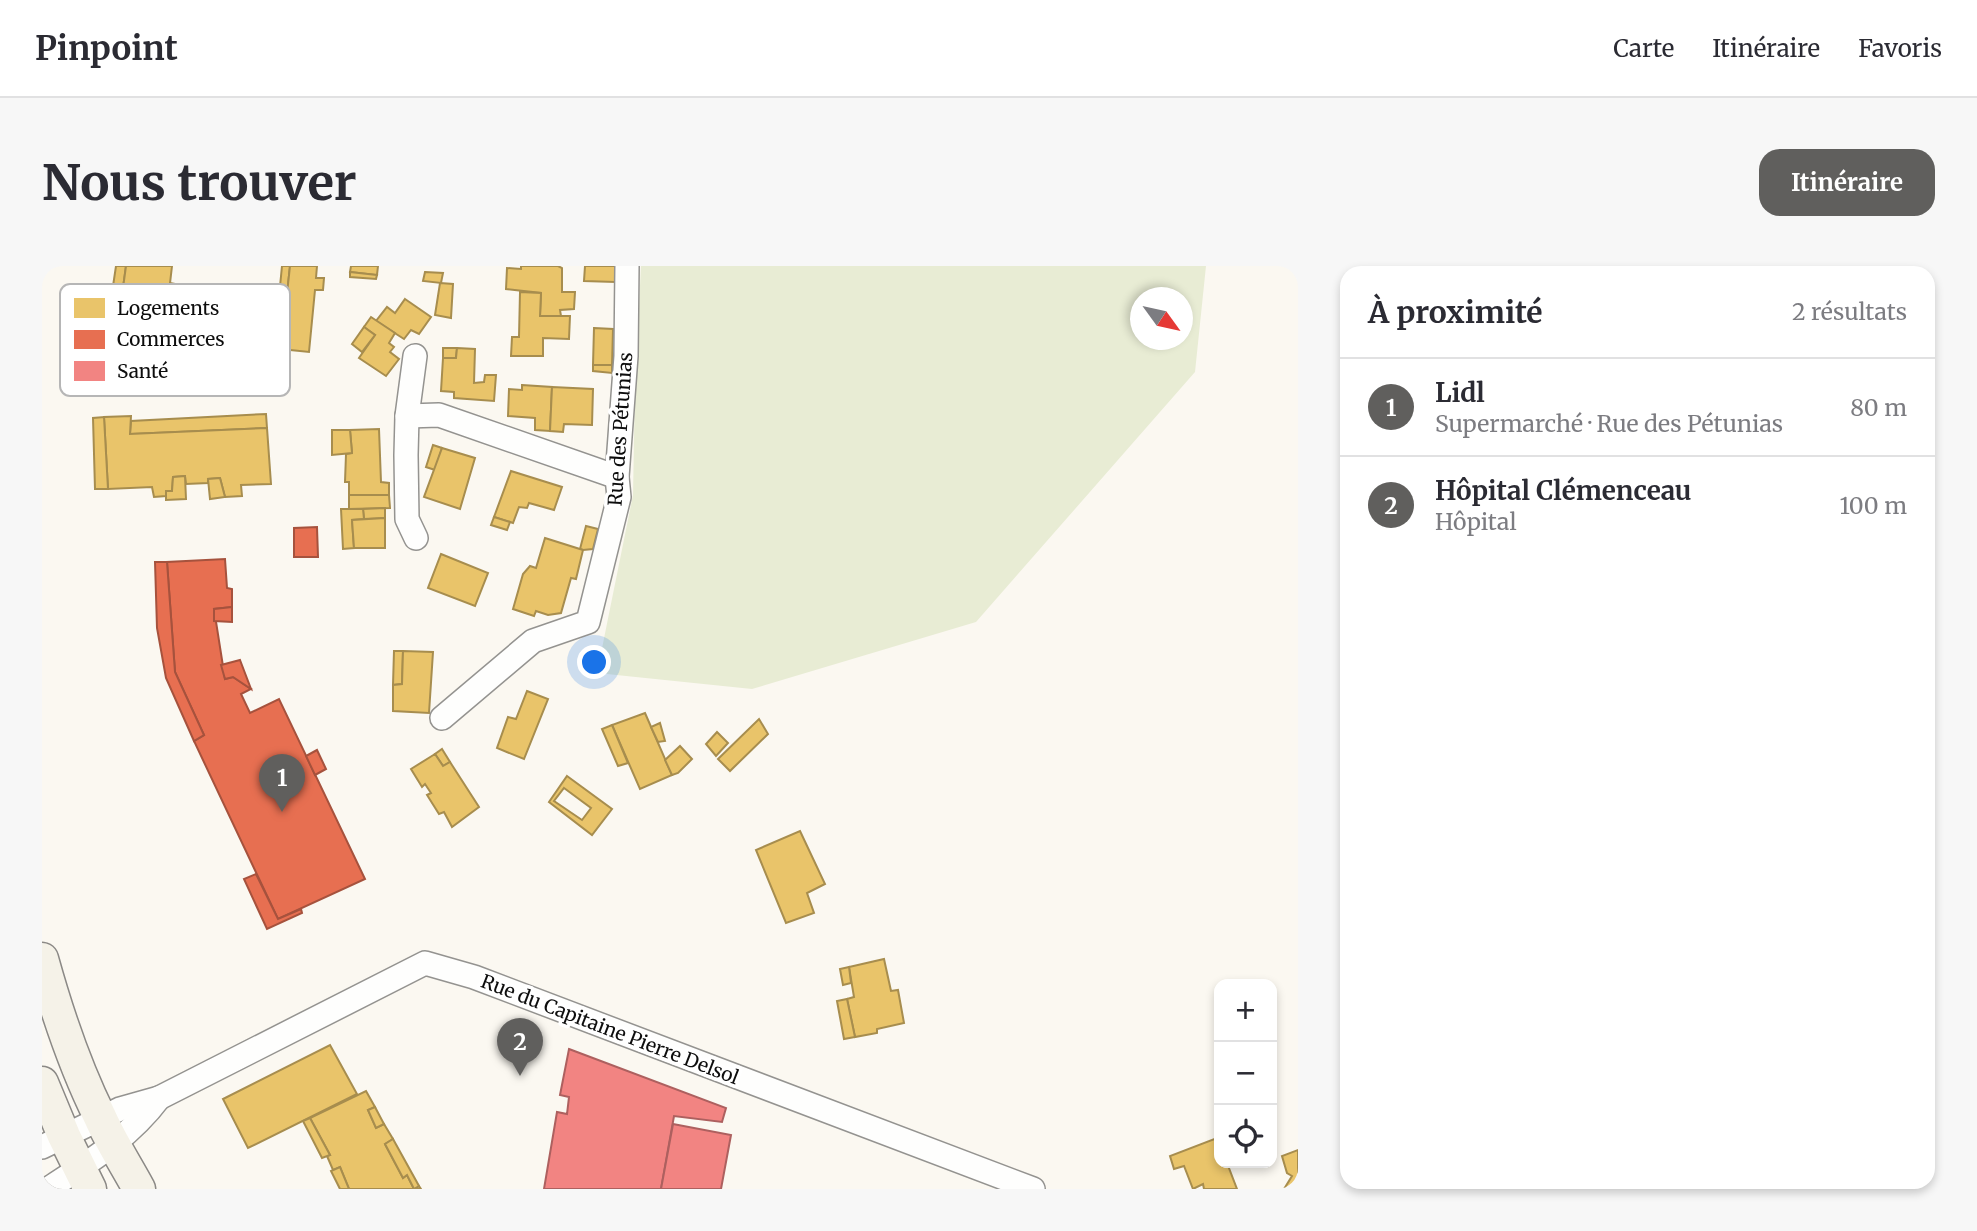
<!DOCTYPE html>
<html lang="fr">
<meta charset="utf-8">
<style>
:root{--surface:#fff;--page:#f7f7f7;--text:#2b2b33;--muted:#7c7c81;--line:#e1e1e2;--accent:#605f5d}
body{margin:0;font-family:Merriweather,serif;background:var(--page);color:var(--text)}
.controls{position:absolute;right:21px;bottom:21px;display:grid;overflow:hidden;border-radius:14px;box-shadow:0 4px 10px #0003}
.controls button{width:63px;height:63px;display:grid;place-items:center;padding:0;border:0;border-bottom:2px solid var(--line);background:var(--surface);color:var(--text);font:35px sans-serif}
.compass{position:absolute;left:1088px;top:21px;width:63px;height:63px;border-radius:50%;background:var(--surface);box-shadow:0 4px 10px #0003;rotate:123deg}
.you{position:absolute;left:553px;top:397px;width:24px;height:24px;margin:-18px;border:5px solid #fff;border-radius:50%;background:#1a73e8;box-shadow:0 0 0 10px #1a73e833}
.badge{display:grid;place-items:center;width:46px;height:46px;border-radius:50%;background:var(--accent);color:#fff;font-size:23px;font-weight:700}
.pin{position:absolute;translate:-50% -58px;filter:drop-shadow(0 2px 4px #0008)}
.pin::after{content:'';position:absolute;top:37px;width:24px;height:21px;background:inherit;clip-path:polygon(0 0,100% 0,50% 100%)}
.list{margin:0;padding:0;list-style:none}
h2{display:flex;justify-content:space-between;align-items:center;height:91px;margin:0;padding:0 28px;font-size:30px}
h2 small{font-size:23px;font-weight:400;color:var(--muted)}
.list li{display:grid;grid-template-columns:46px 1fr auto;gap:21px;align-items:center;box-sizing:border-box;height:98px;padding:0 28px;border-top:2px solid var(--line)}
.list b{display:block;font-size:26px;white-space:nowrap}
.list p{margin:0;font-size:23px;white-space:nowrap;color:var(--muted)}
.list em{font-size:23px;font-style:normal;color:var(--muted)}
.icon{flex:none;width:38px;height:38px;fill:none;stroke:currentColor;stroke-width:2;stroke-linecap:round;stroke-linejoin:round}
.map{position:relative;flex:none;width:1256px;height:923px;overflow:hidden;border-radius:21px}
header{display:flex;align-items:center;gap:42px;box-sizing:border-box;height:98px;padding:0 35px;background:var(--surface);border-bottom:2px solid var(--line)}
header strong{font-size:33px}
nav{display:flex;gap:38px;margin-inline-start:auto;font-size:24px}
.intro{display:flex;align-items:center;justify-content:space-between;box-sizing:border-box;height:168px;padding:0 42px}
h1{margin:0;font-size:49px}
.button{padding:18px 32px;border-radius:21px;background:var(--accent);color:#fff;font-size:24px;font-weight:700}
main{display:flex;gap:42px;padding:0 42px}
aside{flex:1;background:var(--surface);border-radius:21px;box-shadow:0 4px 10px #0003}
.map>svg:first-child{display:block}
.cemetery{fill:#e8ecd4;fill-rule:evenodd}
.homes{fill:#e9c46a;stroke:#a78d4e;stroke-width:2;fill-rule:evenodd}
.shops{fill:#e76f51;stroke:#a6523d;stroke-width:2}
.health{fill:#f28482;stroke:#ad605f;stroke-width:2}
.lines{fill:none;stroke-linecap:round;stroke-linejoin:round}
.street-casing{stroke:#949390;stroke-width:26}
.secondary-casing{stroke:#8b8986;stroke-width:35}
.street{stroke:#fefefd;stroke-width:23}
.secondary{stroke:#f5f2e8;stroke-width:32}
.labels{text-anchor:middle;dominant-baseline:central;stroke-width:7;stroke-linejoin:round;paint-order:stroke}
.street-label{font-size:19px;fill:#0d0d0d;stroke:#fff}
.key{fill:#fff;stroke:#b6b6b6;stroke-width:2}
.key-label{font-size:19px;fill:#0d0d0d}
</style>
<header>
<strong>Pinpoint</strong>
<nav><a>Carte</a><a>Itinéraire</a><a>Favoris</a></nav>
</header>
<div class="intro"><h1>Nous trouver</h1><a class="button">Itinéraire</a></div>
<main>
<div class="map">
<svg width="1256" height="923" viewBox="0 0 1256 923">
<rect width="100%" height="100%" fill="#fbf8f1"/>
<path class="cemetery" d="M599,0h565l-11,106 -219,250 -224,67 -155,-16 36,-178 2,-111zM1098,32h42v42h-42z"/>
<g class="homes">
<path d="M74,0h10l-8,58 80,12 -1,9 -91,-12z"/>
<path d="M84,0h46l-3,26 35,5 -6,39 -80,-12z"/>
<path d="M240,0h8l-9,83 -7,-1z"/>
<path d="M248,0h27l-1,12h8l-1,12h-8l-6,62 -28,-3z"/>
<path d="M309,0h27l-1,9 -27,-3z"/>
<path d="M479,0h37l4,2v24h13l-1,17 -14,1 1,6h-21l1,-23 -35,-4 1,-21 14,1z"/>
<path d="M543,0h30v16l-31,-1z"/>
<path d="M308,6l27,3 -1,4 -26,-2z"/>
<path d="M383,6l18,1 -2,10 -18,-2z"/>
<path d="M128,17l16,3 -1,8 -16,-2z"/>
<path d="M398,17l13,1 -2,34 -16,-3z"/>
<path d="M478,26l21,1 -1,23h30l-1,23 -26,-1v18h-32l1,-19h7z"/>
<path d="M363,33l26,18 -12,17 -8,-4 -7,9 -28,-18 11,-14 8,6z"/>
<path d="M329,51l24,16 -6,10 5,4 -4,5 9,7 -13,17 -27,-18 16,-23 -11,-8z"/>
<path d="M322,61l11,8 -13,17 -10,-8z"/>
<path d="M552,62l19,1 -1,36h-19z"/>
<path d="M401,82h14l-1,10h-13z"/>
<path d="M415,82l18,1 -1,34 10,-1 1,-7h11l-2,26 -40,-3v-6l-13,-1 2,-33h13z"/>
<path d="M551,99h19v8l-19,-2z"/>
<path d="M480,119l30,2 -2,44 -15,-1v-12l-27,-2 1,-27 13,1z"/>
<path d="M510,121l41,2 -1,36 -28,-1 -1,8 -13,-1z"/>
<path d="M224,148l1,14 -137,6 1,-13z"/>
<path d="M89,150l-1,18 137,-6 4,56 -30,1 1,11 -17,1 -5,-19 -12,1v4l-22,1 -1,-8 -12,1 -1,14h-6v5l-12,1 -2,-10 -44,2 -4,-72z"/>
<path d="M62,151l4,72h-13l-2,-71z"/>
<path d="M337,163l2,53 8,1v12h-40v-13h-4l1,-28 6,-1 -2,-23z"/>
<path d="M290,164h18l2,23 -20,2z"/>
<path d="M391,179l9,3 -7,22 -9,-3z"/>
<path d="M400,182l33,10 -15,51 -36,-12z"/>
<path d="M469,205l51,16 -8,23 -25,-7 -2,5 -8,-1 -6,16 -19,-6z"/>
<path d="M143,210l1,23 -20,1v-9h6l1,-14z"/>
<path d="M178,212l5,19 -15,2 -2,-20z"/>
<path d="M307,229h40l1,13 -41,1z"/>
<path d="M343,242v10l-21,1 -1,-10z"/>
<path d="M299,243h22l1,10 -12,1 2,28 -11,1z"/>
<path d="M452,251l16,5 -3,8 -16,-5z"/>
<path d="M343,252v30h-31l-2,-28z"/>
<path d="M544,260l12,3 -5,20 -10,1 -3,-1z"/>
<path d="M503,272l38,12 -7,29 -5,-1 -10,35 -13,2 -12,-4 -2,5 -21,-7 10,-35 7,-8 6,2z"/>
<path d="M399,288l47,19 -13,33 -47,-18z"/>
<path d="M352,385h9l-1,33 -9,1z"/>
<path d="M361,385l30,1 -4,61 -36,-2v-26l9,-1z"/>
<path d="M485,425l21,8 -24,60 -27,-11 11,-31 8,2z"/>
<path d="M603,447l27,62 -32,14 -28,-64z"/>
<path d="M717,453l9,15 -38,37 -12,-12z"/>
<path d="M618,457l5,18 -7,1 -7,-15z"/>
<path d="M570,459l16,38 -10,3 -16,-37z"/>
<path d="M675,466l11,11 -12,13 -10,-12z"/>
<path d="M638,480l12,13 -14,14 -6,2 -7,-15z"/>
<path d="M400,483l8,13 -7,4 -8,-12z"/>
<path d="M393,488l8,12 7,-4 29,45 -27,20 -8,-15 -5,2 -12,-19 4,-2 -6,-9 -3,3 -11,-18z"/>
<path d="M525,510l45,33 -20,26 -43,-33zM522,522l27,20 -9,12 -28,-19z"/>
<path d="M758,565l25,53 -18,9 7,20 -28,10 -30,-73z"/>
<path d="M842,693l7,32 7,-1 6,33 -27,6v4l-22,4 -8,-38 7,-2 -5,-30z"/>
<path d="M807,701l2,16 -8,2 -3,-16z"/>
<path d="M805,733l8,38 -11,2 -7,-38z"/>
<path d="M288,779l27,49 -109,54 -25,-49z"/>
<path d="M324,825l9,16 -7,3 8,18 8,-4 9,15 -8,5 18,34 4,-3 7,14 5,-3 2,3h-72l-9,-22 -7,3 -6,-14 3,-1 -20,-37z"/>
<path d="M333,841l9,17 -8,4 -8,-18z"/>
<path d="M268,852l20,37 -8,3 -19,-37z"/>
<path d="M1175,872l2,6v19h8l10,26h-33l-1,-5 -10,5 -9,-23 -10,3 -4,-13z"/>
<path d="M351,873l26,47 -5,3 -7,-14 -4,3 -18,-34z"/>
<path d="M1256,884v39h-14l8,-13 -5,-3 -5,-17z"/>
<path d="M298,901l9,22h-9l-9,-18z"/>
</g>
<g class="shops">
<path d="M275,261l1,30h-24v-29z"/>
<path d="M183,293l2,29 5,1v18l-18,2 11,70 8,-2 18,12 -10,5 9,19 29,-14 86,180 -87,40 -84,-178 10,-6 -29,-63 -8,-110z"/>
<path d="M113,296h12l8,110 29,63 -10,6 -28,-63 -9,-50z"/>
<path d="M190,341v15l-18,-1v-12z"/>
<path d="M198,394l11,29 -18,-12 -8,2 -4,-14z"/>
<path d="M275,484l9,19 -11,6 -9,-19z"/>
<path d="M214,608l22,45 23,-10 1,4 -35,16 -23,-50z"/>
</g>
<g class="health">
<path d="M527,783l157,59 -4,14 -48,-6 -13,73h-117l13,-77 10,2 2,-17 -9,-2z"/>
<path d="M631,858l58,11 -10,54h-60z"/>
</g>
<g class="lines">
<g class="street-casing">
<g id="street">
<path d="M373,90l-8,60 -1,39 1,64 9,19"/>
<path d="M365,150l32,-1 178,62"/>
<path d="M400,452l91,-77 55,-19 31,-125 -2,-20 9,-121 1,-90"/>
<path d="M0,881l78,-38 39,-11 266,-135 49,14 559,212"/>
<path d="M6,923c41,-27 81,-51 111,-91"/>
</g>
</g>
<g class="secondary-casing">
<g id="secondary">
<path d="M0,693c15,54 33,108 58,158 11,25 26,48 39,72"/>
<path d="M0,817l22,53 26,53"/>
</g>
</g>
<use href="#street" class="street"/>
<use href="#secondary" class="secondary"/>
</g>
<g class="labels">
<g class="street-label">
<text transform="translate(578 163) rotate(-86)">Rue des Pétunias</text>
<text transform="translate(568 763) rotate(21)">Rue du Capitaine Pierre Delsol</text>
</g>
</g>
<rect x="18" y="18" width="230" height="112" rx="10" class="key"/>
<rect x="32" y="32" width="31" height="20" fill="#e9c46a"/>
<rect x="32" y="64" width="31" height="19" fill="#e76f51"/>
<rect x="32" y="95" width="31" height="20" fill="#f28482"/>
<g class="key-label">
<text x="75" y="49">Logements</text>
<text x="75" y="80">Commerces</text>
<text x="75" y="112">Santé</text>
</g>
</svg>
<div class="controls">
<button>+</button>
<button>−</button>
<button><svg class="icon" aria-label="locate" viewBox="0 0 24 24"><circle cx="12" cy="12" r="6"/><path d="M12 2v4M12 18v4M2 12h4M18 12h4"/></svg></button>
</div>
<svg class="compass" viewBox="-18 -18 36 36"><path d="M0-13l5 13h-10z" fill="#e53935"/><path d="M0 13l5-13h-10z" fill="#7c7c81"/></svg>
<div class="you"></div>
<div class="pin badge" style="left:240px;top:546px">1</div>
<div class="pin badge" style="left:478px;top:810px">2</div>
</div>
<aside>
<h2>À proximité<small>2 résultats</small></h2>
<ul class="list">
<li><span class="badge">1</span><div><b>Lidl</b><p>Supermarché · Rue des Pétunias</p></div><em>80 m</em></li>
<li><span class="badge">2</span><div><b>Hôpital Clémenceau</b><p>Hôpital</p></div><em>100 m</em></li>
</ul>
</aside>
</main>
